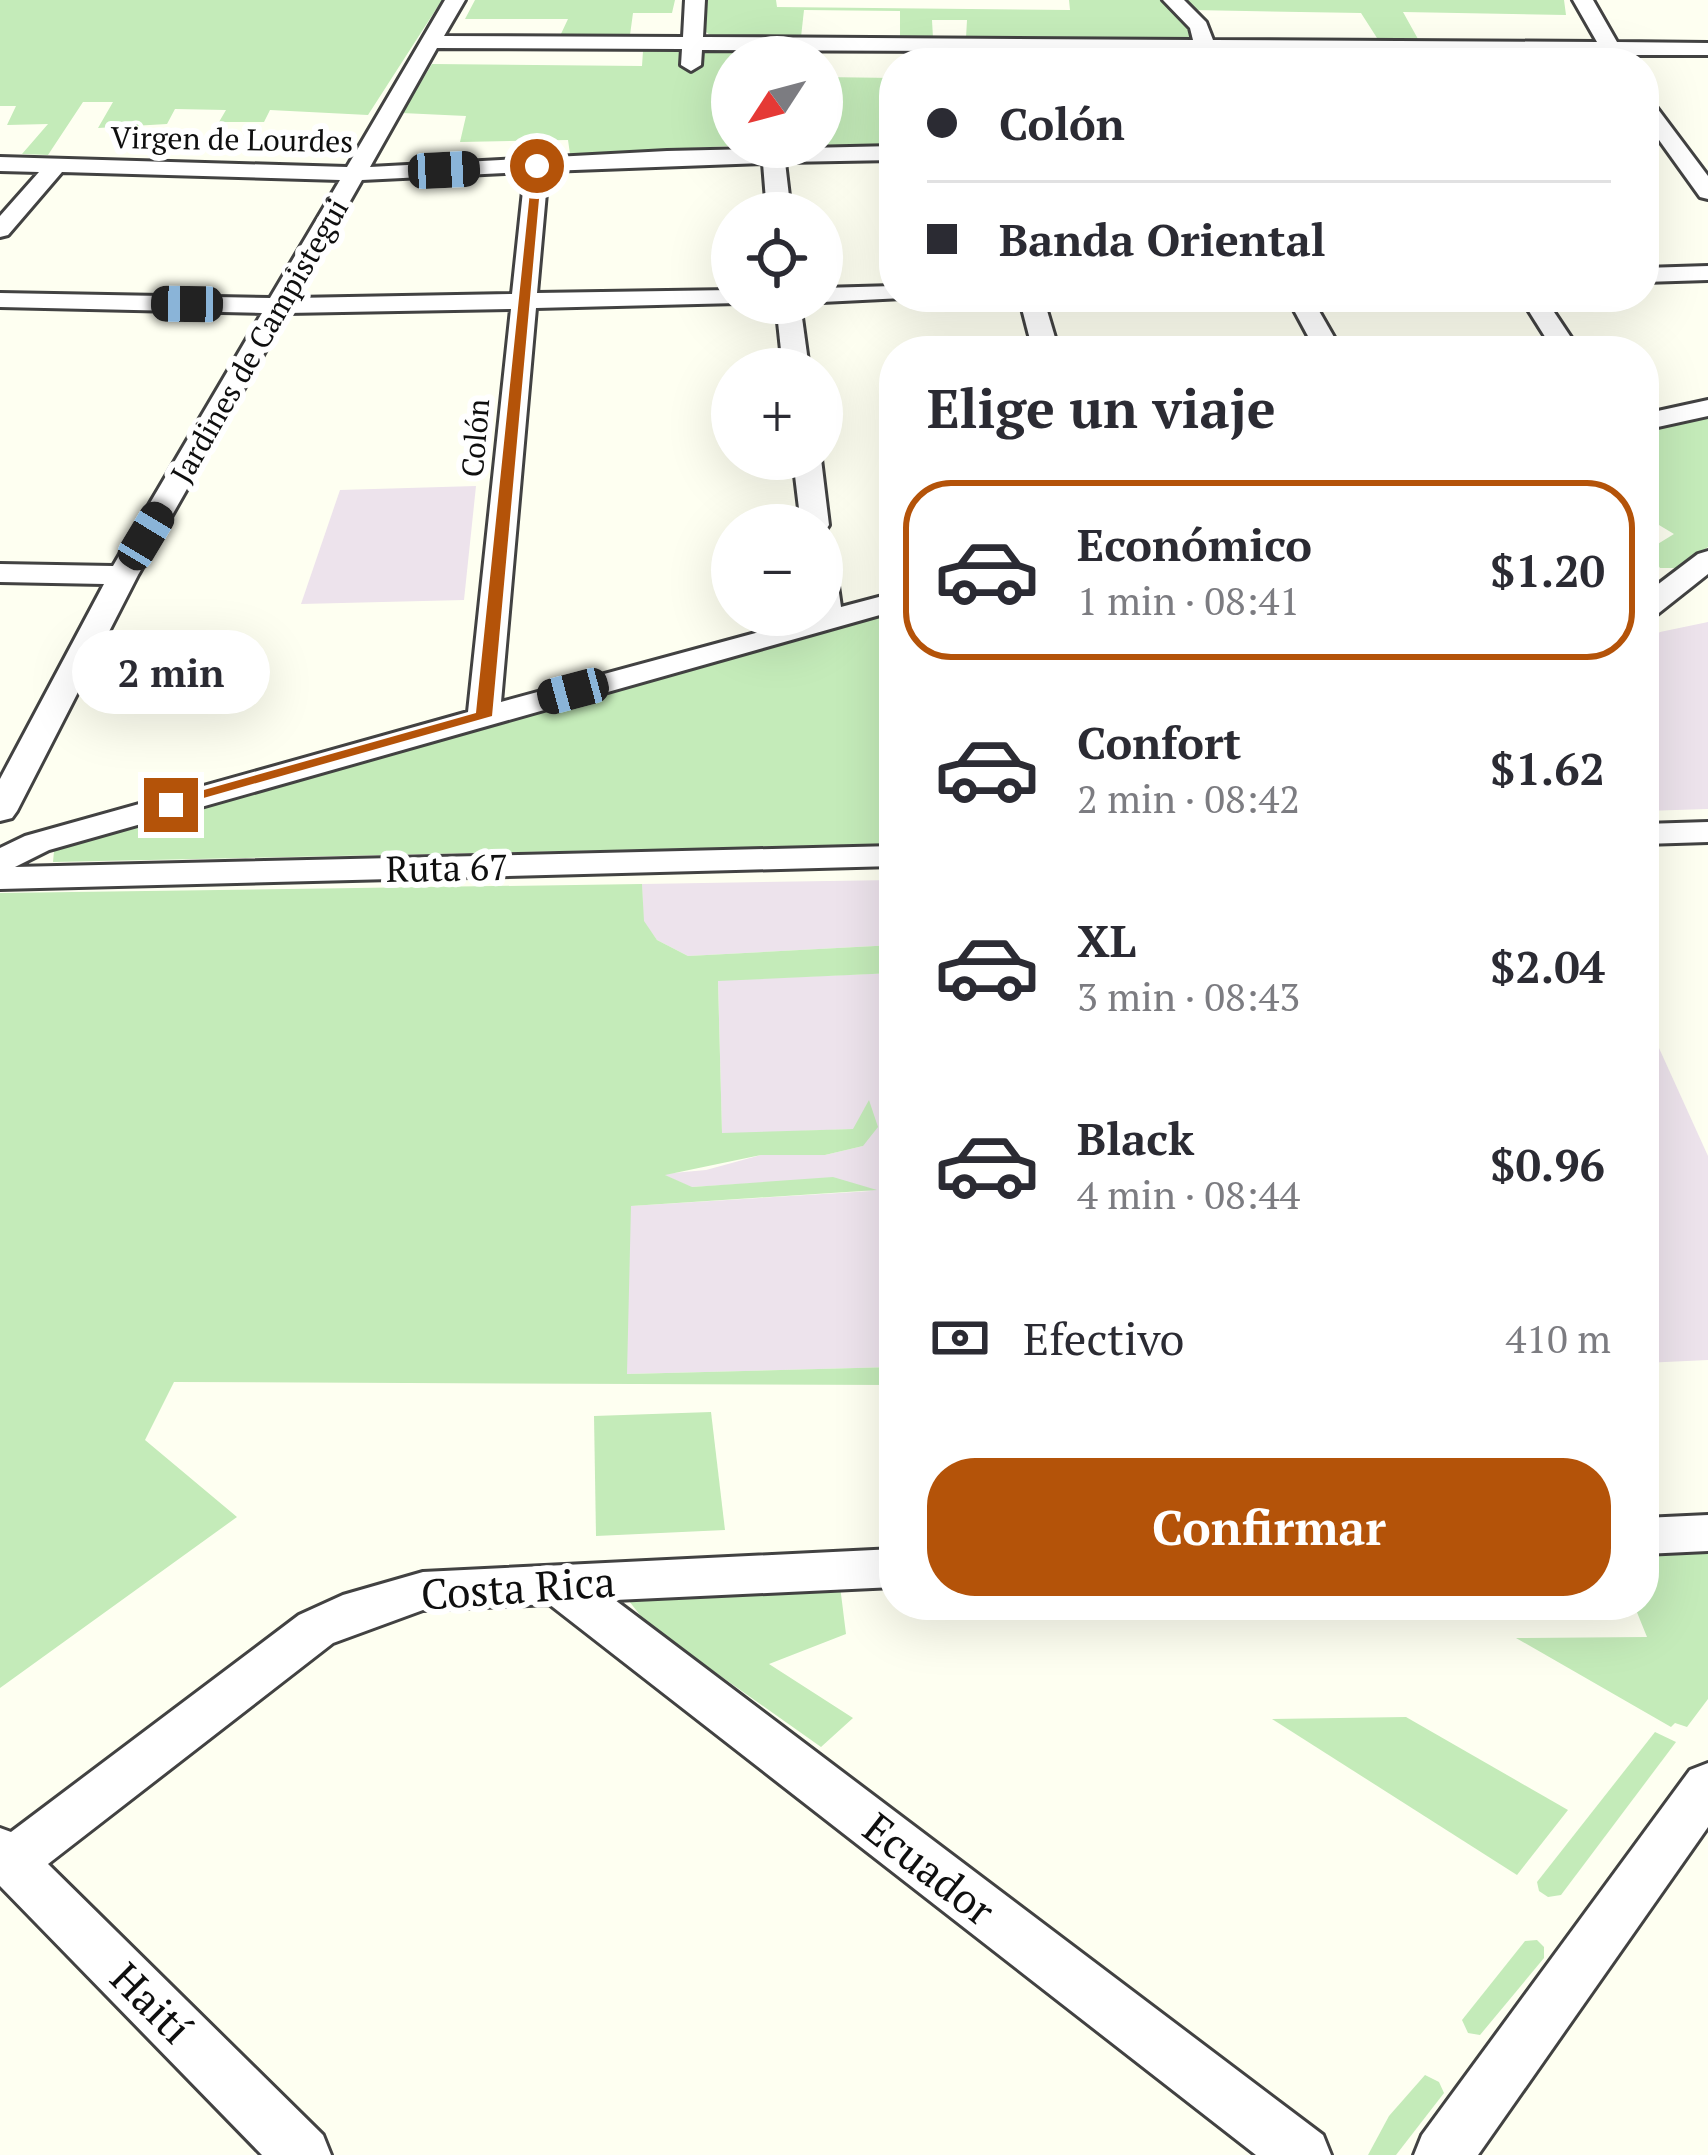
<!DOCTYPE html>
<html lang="es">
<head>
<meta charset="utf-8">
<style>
  :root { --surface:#fff; --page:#f7f7f7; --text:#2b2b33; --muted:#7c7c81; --line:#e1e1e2; --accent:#b45309 }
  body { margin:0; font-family:"PT Serif",serif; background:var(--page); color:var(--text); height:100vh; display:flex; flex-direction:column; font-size:45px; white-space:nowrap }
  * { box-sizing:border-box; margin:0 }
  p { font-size:39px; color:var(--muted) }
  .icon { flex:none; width:66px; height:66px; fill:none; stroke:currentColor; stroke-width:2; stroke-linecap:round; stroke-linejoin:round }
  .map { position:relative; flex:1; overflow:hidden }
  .panel { position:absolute; left:879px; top:336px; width:780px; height:1284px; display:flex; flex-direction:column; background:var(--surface); border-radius:48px; box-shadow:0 12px 48px #0002 }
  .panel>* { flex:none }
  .hud { position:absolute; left:879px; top:48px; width:780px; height:264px; border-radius:48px; box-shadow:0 12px 48px #0002; display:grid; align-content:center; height:264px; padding:0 48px; background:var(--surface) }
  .needle { width:78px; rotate:234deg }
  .tools { position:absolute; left:711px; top:36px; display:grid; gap:24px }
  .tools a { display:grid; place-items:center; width:132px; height:132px; border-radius:50%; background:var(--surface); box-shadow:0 12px 48px #0002; font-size:60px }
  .end { position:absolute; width:54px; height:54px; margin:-27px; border:15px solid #b45309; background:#fff; box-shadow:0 0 0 6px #fff }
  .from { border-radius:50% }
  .bubble { position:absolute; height:84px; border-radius:42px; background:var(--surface); box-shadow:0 12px 48px #0002; font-size:39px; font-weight:700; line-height:84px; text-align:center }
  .car { position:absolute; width:36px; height:72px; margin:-36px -18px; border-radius:15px; box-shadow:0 0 9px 3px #0007; background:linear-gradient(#222 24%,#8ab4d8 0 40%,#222 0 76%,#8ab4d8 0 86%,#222 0) }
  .hud b { display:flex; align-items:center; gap:42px; height:114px; font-size:45px }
  .hud b+b { border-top:3px solid var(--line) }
  .hud i { width:30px; height:30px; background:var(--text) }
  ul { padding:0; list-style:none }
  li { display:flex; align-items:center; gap:36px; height:180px; margin:0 24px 18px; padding:0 24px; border:6px solid transparent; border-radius:48px }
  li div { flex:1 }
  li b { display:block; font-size:45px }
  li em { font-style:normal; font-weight:700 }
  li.current { border-color:var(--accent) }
  li>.icon { width:108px; height:108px; stroke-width:1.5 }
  h2 { padding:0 48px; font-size:54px; line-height:144px }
  .pay { display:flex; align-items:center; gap:30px; height:132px; padding:0 48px; font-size:45px }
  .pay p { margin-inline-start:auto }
  .button { display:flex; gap:24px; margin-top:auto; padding:24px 48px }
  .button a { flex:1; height:138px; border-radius:48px; background:var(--accent); color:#fff; font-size:48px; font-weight:700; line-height:138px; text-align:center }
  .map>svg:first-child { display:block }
</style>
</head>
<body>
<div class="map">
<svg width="1708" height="2155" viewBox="0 0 1708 2155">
  <rect width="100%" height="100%" fill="#fefff1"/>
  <g fill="#ede3ec">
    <polygon points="476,486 464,600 301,604 340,490"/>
    <polygon points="1708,622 1708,809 1644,811 1644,644 1660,632"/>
    <polygon points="894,880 894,945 688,956 657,940 643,921 642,884"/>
    <polygon points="894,973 894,1367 626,1374 630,1206 872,1191 758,1183 691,1187 662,1174 706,1170 761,1155 825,1155 863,1146 853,1129 722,1134 718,980"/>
    <polygon points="1644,1015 1708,1156 1708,1360 1644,1363"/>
  </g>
  <g fill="#c4ebb9">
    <polygon points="0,0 442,0 368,115 270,110 264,122 219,122 226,110 175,109 167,124 98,128 113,102 83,102 48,155 22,154 48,124 7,125 16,106 0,106"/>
    <polygon points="475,0 675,0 672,13 633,13 630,35 560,36 568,19 465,19"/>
    <polygon points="705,0 776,0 777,7 1070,10 1069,0 1165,0 1197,37 966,38 967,20 932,20 933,38 900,38 900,11 804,10 801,37 713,37 703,30"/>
    <polygon points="1180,0 1564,0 1566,15 1403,12 1418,39 1377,38 1361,13 1193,10"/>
    <polygon points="757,50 756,57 732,57 732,146 570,154 568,140 460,142 466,116 402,113 432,64 642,66 643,51"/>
    <polygon points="822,77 894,78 894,145 822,145"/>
    <polygon points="1708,418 1708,547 1679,568 1660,568 1648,550 1674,534 1644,516 1644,428"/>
    <polygon points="894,608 894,844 53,862 54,851 90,836 591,698"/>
    <polygon points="642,884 644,921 657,940 688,956 894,945 894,973 718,981 722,1133 853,1129 869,1100 878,1127 863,1146 825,1155 761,1155 665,1175 692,1187 833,1177 877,1190 631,1206 627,1374 894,1367 894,1385 174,1382 145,1440 237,1517 0,1688 0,893"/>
    <polygon points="711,1412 725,1530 596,1536 594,1416"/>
    <polygon points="1708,1547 1708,1699 1687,1727 1675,1723 1671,1727 1516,1638 1647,1637 1634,1605 1644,1605 1644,1550"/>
    <polygon points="840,1586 846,1634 769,1664 853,1718 821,1747 647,1624 629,1601 636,1595"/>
    <polygon points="1406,1717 1568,1810 1517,1875 1272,1719"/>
    <polygon points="1655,1732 1676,1742 1561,1895 1548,1897 1539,1891 1537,1882"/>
    <polygon points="1537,1940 1544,1947 1544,1958 1480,2035 1468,2033 1462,2020 1525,1941"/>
    <polygon points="1425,2075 1439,2082 1444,2093 1396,2155 1368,2155 1389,2116"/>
  </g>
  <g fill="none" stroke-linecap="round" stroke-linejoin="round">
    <defs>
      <g id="minor">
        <path d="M445,0H465L444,36L683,37L685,0H705L703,37L1193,40L1190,28L1163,0H1184L1206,22L1213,40L1597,42L1573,0H1593L1617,42L1708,43V55H1623L1628,63H1608L1603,54L1216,52L1219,63H1199L1196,52L702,50L701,65L691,71L681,65L682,49L437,48L370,167L667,151L894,146V160L785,162L791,213H767L763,163L548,171L537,293L732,290V303H738L536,308L501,702L822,615V570L837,579L841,607L894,593V611L49,850L15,867L894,846V866L0,889V848L25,836L468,712L511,309L287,313L138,575L17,811L12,818L0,821V779L104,584L0,582V564L113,566L262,313L0,307V293L270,298L340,180L62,172L8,235L0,237V216L39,172L0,171V157L347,167ZM525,172L512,294L295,298L362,180Z"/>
        <polygon points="1644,98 1651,100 1708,176 1708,199 1700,197 1644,119"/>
        <polygon points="1708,266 1708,280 1644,282 1644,268"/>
        <polygon points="894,286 894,297 903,298 822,302 822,288"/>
        <polygon points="1019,297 1043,297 1059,351 1033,351"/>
        <polygon points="1287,297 1311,297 1342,351 1316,351"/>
        <polygon points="1520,297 1544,297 1580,351 1554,351"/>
        <polygon points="776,303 800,303 809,369 783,369"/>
        <polygon points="1708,400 1708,416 1644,430 1644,414"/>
        <polygon points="793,459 821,459 829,525 825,531 822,525 801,525"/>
        <polygon points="1708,551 1708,574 1655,616 1644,619 1644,595 1698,554"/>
        <polygon points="1708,822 1708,842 1644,844 1644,824"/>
        <polygon points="1708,1515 1708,1551 1644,1554 1644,1518"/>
        <polygon points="894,1549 894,1587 615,1600 1323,2135 1331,2155 1256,2155 549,1604 423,1610 333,1643 48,1864 323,2135 331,2155 262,2155 0,1886 0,1828 11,1832 299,1615 343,1595 423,1572"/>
        <polygon points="1708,1763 1708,1827 1478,2155 1414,2155 1422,2135 1690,1770"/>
      </g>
    </defs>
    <use href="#minor" stroke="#424242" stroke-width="6"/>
    <use href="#minor" fill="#fff" fill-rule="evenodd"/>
  </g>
  <polygon fill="#b45309" points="533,163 542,166 492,716 165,809 165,801 476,713"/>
  <g text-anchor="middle" stroke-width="12" stroke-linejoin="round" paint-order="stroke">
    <g font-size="30" fill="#0f0f0f" stroke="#fff">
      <text transform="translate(232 140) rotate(1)" y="10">Virgen de Lourdes</text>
      <text transform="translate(260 341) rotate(-60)" y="10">Jardines de Campistegui</text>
      <text transform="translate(476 438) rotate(-85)" y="10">Colón</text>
    </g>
    <g font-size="36" fill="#0f0f0f" stroke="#fff">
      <text transform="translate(447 868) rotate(-1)" y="13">Ruta 67</text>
    </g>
    <g font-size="42" fill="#0f0f0f" stroke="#fff">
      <text transform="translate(518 1588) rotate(-4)" y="15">Costa Rica</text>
      <text transform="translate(929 1869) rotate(38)" y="15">Ecuador</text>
      <text transform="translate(151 2003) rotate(45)" y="15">Haití</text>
    </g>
  </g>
</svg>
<div class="tools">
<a><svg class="needle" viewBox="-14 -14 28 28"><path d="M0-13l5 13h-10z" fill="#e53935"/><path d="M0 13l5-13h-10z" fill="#7c7c81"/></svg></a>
<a><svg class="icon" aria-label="locate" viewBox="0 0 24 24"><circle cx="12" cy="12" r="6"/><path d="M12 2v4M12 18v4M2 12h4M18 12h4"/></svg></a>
<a>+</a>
<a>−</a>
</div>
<i class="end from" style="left:537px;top:166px"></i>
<i class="end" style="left:171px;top:805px"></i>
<div class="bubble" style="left:72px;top:630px;width:198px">2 min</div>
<i class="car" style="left:444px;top:170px;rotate:87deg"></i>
<i class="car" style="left:187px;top:304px;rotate:271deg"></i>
<i class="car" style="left:146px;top:536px;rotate:31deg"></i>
<i class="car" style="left:573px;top:691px;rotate:255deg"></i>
<div class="hud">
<b><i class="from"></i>Colón</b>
<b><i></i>Banda Oriental</b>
</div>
<section class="panel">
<h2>Elige un viaje</h2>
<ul>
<li class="current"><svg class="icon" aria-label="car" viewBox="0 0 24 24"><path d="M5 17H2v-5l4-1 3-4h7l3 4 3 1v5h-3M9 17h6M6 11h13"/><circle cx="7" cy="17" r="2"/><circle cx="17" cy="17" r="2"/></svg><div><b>Económico</b><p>1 min · 08:41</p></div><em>$1.20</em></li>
<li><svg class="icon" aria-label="car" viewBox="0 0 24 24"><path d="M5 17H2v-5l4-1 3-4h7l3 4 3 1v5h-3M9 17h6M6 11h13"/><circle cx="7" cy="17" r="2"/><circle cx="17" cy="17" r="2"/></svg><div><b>Confort</b><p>2 min · 08:42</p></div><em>$1.62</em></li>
<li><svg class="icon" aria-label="car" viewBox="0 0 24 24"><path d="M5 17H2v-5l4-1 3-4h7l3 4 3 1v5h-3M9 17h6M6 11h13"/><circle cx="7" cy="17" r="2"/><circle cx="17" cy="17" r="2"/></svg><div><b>XL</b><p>3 min · 08:43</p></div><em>$2.04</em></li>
<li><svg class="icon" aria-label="car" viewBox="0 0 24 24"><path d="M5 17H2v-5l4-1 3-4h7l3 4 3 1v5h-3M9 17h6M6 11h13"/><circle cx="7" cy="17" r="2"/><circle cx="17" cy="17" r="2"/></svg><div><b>Black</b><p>4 min · 08:44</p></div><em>$0.96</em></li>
</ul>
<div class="pay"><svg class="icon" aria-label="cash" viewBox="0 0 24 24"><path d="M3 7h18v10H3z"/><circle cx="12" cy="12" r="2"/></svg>Efectivo<p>410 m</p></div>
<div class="button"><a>Confirmar</a></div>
</section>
</div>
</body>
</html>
